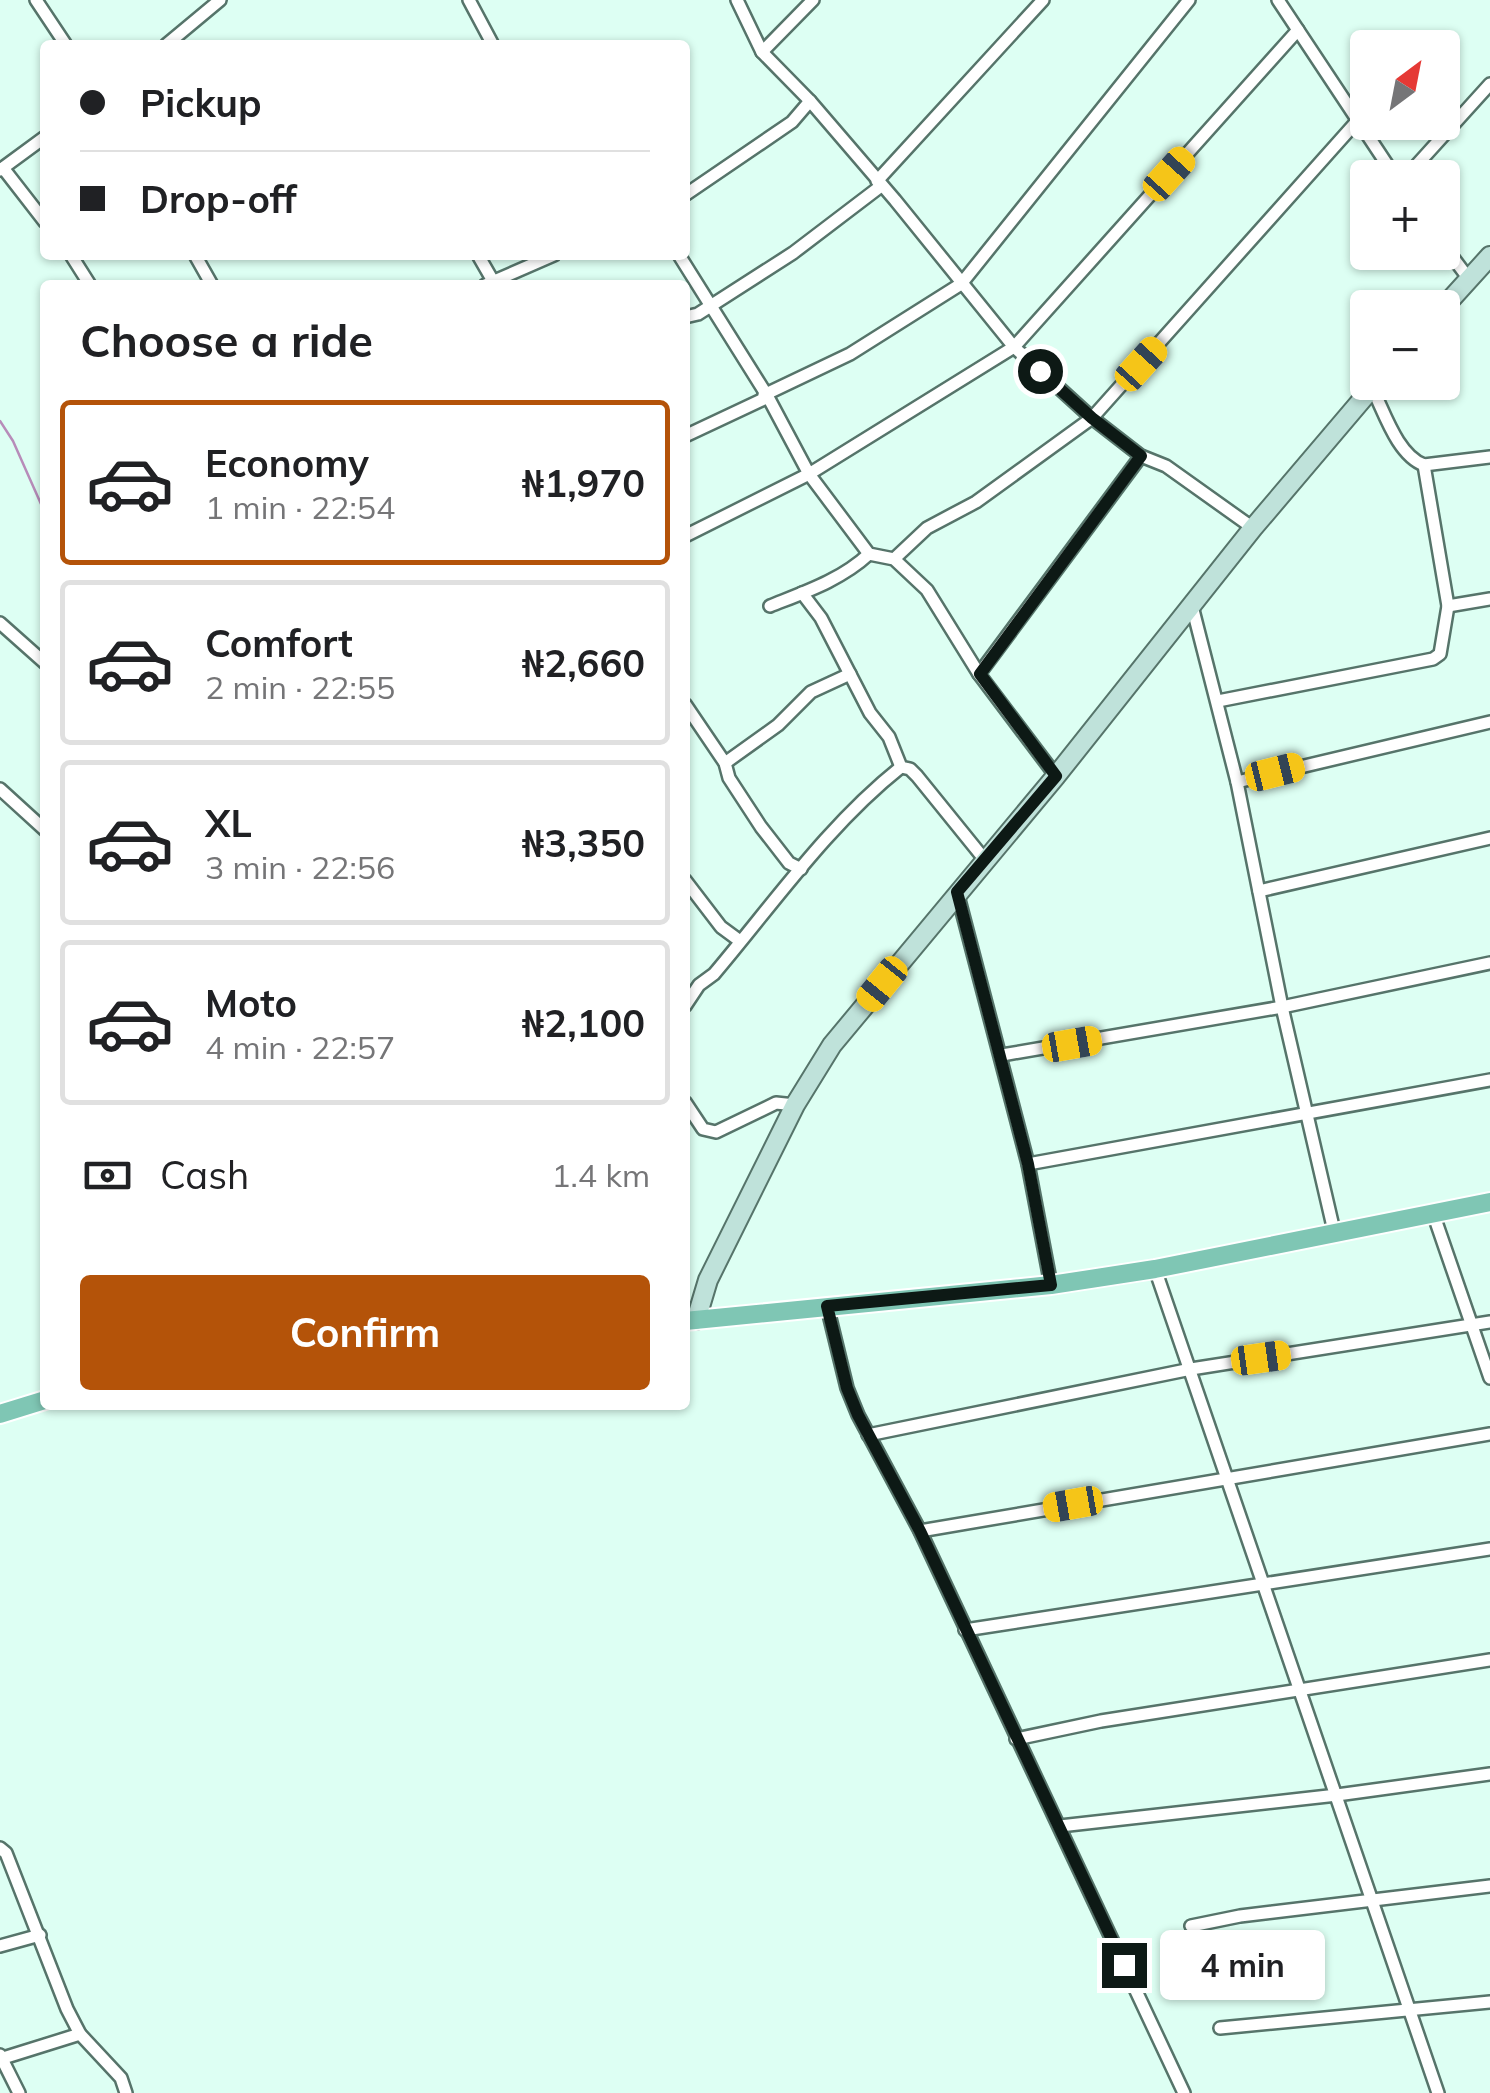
<!DOCTYPE html>
<html lang="en">
<head>
<meta charset="utf-8">
<style>
  :root { --surface:#fff; --page:#f6f6f6; --text:#202124; --muted:#757577; --line:#e0e0e0; --accent:#b45309 }
  body { margin:0; font-family:Mulish,sans-serif; background:var(--page); color:var(--text); height:100vh; display:flex; flex-direction:column; font-size:38px; white-space:nowrap }
  * { box-sizing:border-box; margin:0 }
  p { font-size:32px; color:var(--muted) }
  .icon { flex:none; width:55px; height:55px; fill:none; stroke:currentColor; stroke-width:2; stroke-linecap:round; stroke-linejoin:round }
  .map { position:relative; flex:1; overflow:hidden }
  .panel { position:absolute; left:40px; top:280px; width:650px; height:1130px; display:flex; flex-direction:column; background:var(--surface); border-radius:10px; box-shadow:0 2px 8px #0004 }
  .panel>* { flex:none }
  .top-card { position:absolute; left:40px; top:40px; width:650px; height:220px; border-radius:10px; box-shadow:0 2px 8px #0004; display:grid; align-content:center; height:220px; padding:0 40px; background:var(--surface) }
  .needle { width:65px; rotate:32deg }
  .fabs { position:absolute; left:1350px; top:30px; display:grid; gap:20px }
  .fabs a { display:grid; place-items:center; width:110px; height:110px; border-radius:10px; background:var(--surface); box-shadow:0 2px 8px #0004; font-size:50px }
  .end { position:absolute; width:45px; height:45px; margin:-22px; border:12px solid #0d1915; background:#fff; box-shadow:0 0 0 5px #fff }
  .from { border-radius:50% }
  .bubble { position:absolute; height:70px; border-radius:10px; background:var(--surface); box-shadow:0 2px 8px #0004; font-size:32px; font-weight:700; line-height:70px; text-align:center }
  .car { position:absolute; width:30px; height:60px; margin:-30px -15px; border-radius:12px; box-shadow:0 0 8px 2px #0007; background:linear-gradient(#f5c518 24%,#345 0 40%,#f5c518 0 76%,#345 0 86%,#f5c518 0) }
  .top-card b { display:flex; align-items:center; gap:35px; height:95px; font-size:38px }
  .top-card b+b { border-top:2px solid var(--line) }
  .top-card i { width:25px; height:25px; background:var(--text) }
  ul { padding:0; list-style:none }
  li { display:flex; align-items:center; gap:30px; height:165px; margin:0 20px 15px; padding:0 20px; border:5px solid var(--line); border-radius:10px }
  li div { flex:1 }
  li b { display:block; font-size:38px }
  li em { font-style:normal; font-weight:700 }
  li.selected { border-color:var(--accent) }
  li>.icon { width:90px; height:90px; stroke-width:1.5 }
  h2 { padding:0 40px; font-size:45px; line-height:120px }
  .pay { display:flex; align-items:center; gap:25px; height:110px; padding:0 40px; font-size:38px }
  .pay p { margin-inline-start:auto }
  .button { display:flex; gap:20px; margin-top:auto; padding:20px 40px }
  .button a { flex:1; height:115px; border-radius:10px; background:var(--accent); color:#fff; font-size:40px; font-weight:700; line-height:115px; text-align:center }
  .map>svg:first-child { display:block }
</style>
</head>
<body>
<div class="map">
<svg width="1490" height="2093" viewBox="0 0 1490 2093">
  <rect width="100%" height="100%" fill="#ddfff3"/>
  <g fill="none" stroke-linecap="round" stroke-linejoin="round">
    <polyline stroke="#b78cb9" stroke-width="2.5" points="0,421 13,441 45,513"/>
    <defs>
      <g id="street">
        <polyline points="36,0 66,45"/>
        <polyline points="469,0 493,45"/>
        <polyline points="737,0 762,52 810,101 895,200 1014,347 1092,418 1141,456 1166,466 1253,528"/>
        <polyline points="1278,0 1396,178"/>
        <polyline points="166,45 220,0"/>
        <polyline points="762,52 813,0"/>
        <polyline points="3,168 45,222"/>
        <polyline points="0,170 45,137"/>
        <polyline points="1405,178 1490,84"/>
        <polyline points="877,181 1043,0"/>
        <polyline points="685,195 792,122 810,101"/>
        <polyline points="1442,243 1469,279"/>
        <polyline points="71,255 90,285"/>
        <polyline points="195,255 212,285"/>
        <polyline points="478,255 493,281"/>
        <polyline points="679,255 768,397 809,474 869,554 894,559 927,590 979,674 1056,776"/>
        <polyline points="485,285 554,255"/>
        <polyline points="685,317 698,314 793,253 881,186"/>
        <path d="M1372,388C1384,411 1397,455 1424,465L1490,457"/>
        <polyline points="764,395 850,354 961,284 1189,0"/>
        <polyline points="685,436 768,397"/>
        <polyline points="685,536 809,474 1014,347 1298,30"/>
        <polyline points="894,559 927,528 976,502 1092,418 1359,119"/>
        <polyline points="802,593 821,618 870,713 889,737 901,767 910,769 917,776 985,860"/>
        <path d="M770,606C805,592 841,580 869,554"/>
        <polyline points="1192,606 1237,782 1282,1007 1334,1231"/>
        <polyline points="1448,606 1490,599"/>
        <polyline points="0,623 45,663"/>
        <polyline points="979,674 1141,456"/>
        <polyline points="1218,701 1433,659 1440,654 1448,606 1424,465"/>
        <polyline points="685,704 725,763 729,778 761,827 789,863 801,869"/>
        <polyline points="725,763 778,725 811,692 850,674"/>
        <polyline points="1237,782 1490,722"/>
        <polyline points="0,789 45,830"/>
        <polyline points="685,880 721,927 740,941"/>
        <polyline points="1259,891 1490,838"/>
        <polyline points="957,892 1028,1164 1051,1285"/>
        <path d="M685,1006L699,985L714,974C774,903 828,825 901,767"/>
        <polyline points="1002,1055 1282,1007 1490,963"/>
        <polyline points="685,1102 703,1129 716,1132 776,1103 795,1105"/>
        <polyline points="1028,1164 1490,1080"/>
        <polyline points="1433,1213 1490,1378"/>
        <polyline points="1155,1269 1438,2093"/>
        <polyline points="827,1306 847,1388 858,1415 920,1531 1184,2093"/>
        <polyline points="868,1435 1191,1369 1490,1322"/>
        <polyline points="920,1531 1490,1434"/>
        <polyline points="965,1630 1490,1549"/>
        <polyline points="1016,1739 1101,1721 1490,1660"/>
        <polyline points="1060,1826 1337,1795 1490,1774"/>
        <polyline points="0,1848 6,1853 67,2009 80,2034 121,2078 126,2093"/>
        <polyline points="1191,1926 1240,1916 1490,1886"/>
        <polyline points="0,1946 40,1935"/>
        <polyline points="1220,2028 1490,2002"/>
        <polyline points="0,2055 19,2093"/>
        <polyline points="0,2059 80,2034"/>
      </g>
      <g id="secondary">
        <polyline points="1442,309 1490,256"/>
        <polyline points="696,1320 708,1280 795,1105 832,1045 1056,776 1253,528 1377,382"/>
      </g>
      <g id="primary">
        <polyline points="685,1321 1051,1285 1155,1269 1490,1202"/>
        <polyline points="0,1414 45,1400"/>
      </g>
    </defs>
    <use href="#street" stroke="#56746a" stroke-width="16"/>
    <use href="#secondary" stroke="#56746a" stroke-width="22"/>
    <use href="#primary" stroke="#fff" stroke-width="22"/>
    <use href="#street" stroke="#fff" stroke-width="11"/>
    <use href="#secondary" stroke="#bfe2da" stroke-width="18"/>
    <use href="#primary" stroke="#7fc6b4" stroke-width="18"/>
  </g>
  <g fill="none" stroke-linecap="round" stroke-linejoin="round">
    <polyline stroke="#0d1915" stroke-width="12" points="1040,371 1092,418 1141,456 980,674 1056,776 957,892 1028,1164 1051,1285 827,1306 847,1388 858,1415 920,1531 1124,1965"/>
  </g>
</svg>
<div class="fabs">
<a><svg class="needle" viewBox="-14 -14 28 28"><path d="M0-13l5 13h-10z" fill="#e53935"/><path d="M0 13l5-13h-10z" fill="#757577"/></svg></a>
<a>+</a>
<a>−</a>
</div>
<i class="end from" style="left:1040px;top:371px"></i>
<i class="end" style="left:1124px;top:1965px"></i>
<div class="bubble" style="left:1160px;top:1930px;width:165px">4 min</div>
<i class="car" style="left:1169px;top:174px;rotate:42deg"></i>
<i class="car" style="left:1141px;top:364px;rotate:42deg"></i>
<i class="car" style="left:1275px;top:772px;rotate:76deg"></i>
<i class="car" style="left:882px;top:984px;rotate:219deg"></i>
<i class="car" style="left:1072px;top:1044px;rotate:80deg"></i>
<i class="car" style="left:1261px;top:1358px;rotate:82deg"></i>
<i class="car" style="left:1073px;top:1504px;rotate:260deg"></i>
<div class="top-card">
<b><i class="from"></i>Pickup</b>
<b><i></i>Drop-off</b>
</div>
<section class="panel">
<h2>Choose a ride</h2>
<ul>
<li class="selected"><svg class="icon" aria-label="car" viewBox="0 0 24 24"><path d="M5 17H2v-5l4-1 3-4h7l3 4 3 1v5h-3M9 17h6M6 11h13"/><circle cx="7" cy="17" r="2"/><circle cx="17" cy="17" r="2"/></svg><div><b>Economy</b><p>1 min · 22:54</p></div><em>₦1,970</em></li>
<li><svg class="icon" aria-label="car" viewBox="0 0 24 24"><path d="M5 17H2v-5l4-1 3-4h7l3 4 3 1v5h-3M9 17h6M6 11h13"/><circle cx="7" cy="17" r="2"/><circle cx="17" cy="17" r="2"/></svg><div><b>Comfort</b><p>2 min · 22:55</p></div><em>₦2,660</em></li>
<li><svg class="icon" aria-label="car" viewBox="0 0 24 24"><path d="M5 17H2v-5l4-1 3-4h7l3 4 3 1v5h-3M9 17h6M6 11h13"/><circle cx="7" cy="17" r="2"/><circle cx="17" cy="17" r="2"/></svg><div><b>XL</b><p>3 min · 22:56</p></div><em>₦3,350</em></li>
<li><svg class="icon" aria-label="car" viewBox="0 0 24 24"><path d="M5 17H2v-5l4-1 3-4h7l3 4 3 1v5h-3M9 17h6M6 11h13"/><circle cx="7" cy="17" r="2"/><circle cx="17" cy="17" r="2"/></svg><div><b>Moto</b><p>4 min · 22:57</p></div><em>₦2,100</em></li>
</ul>
<div class="pay"><svg class="icon" aria-label="cash" viewBox="0 0 24 24"><path d="M3 7h18v10H3z"/><circle cx="12" cy="12" r="2"/></svg>Cash<p>1.4 km</p></div>
<div class="button"><a>Confirm</a></div>
</section>
</div>
</body>
</html>
